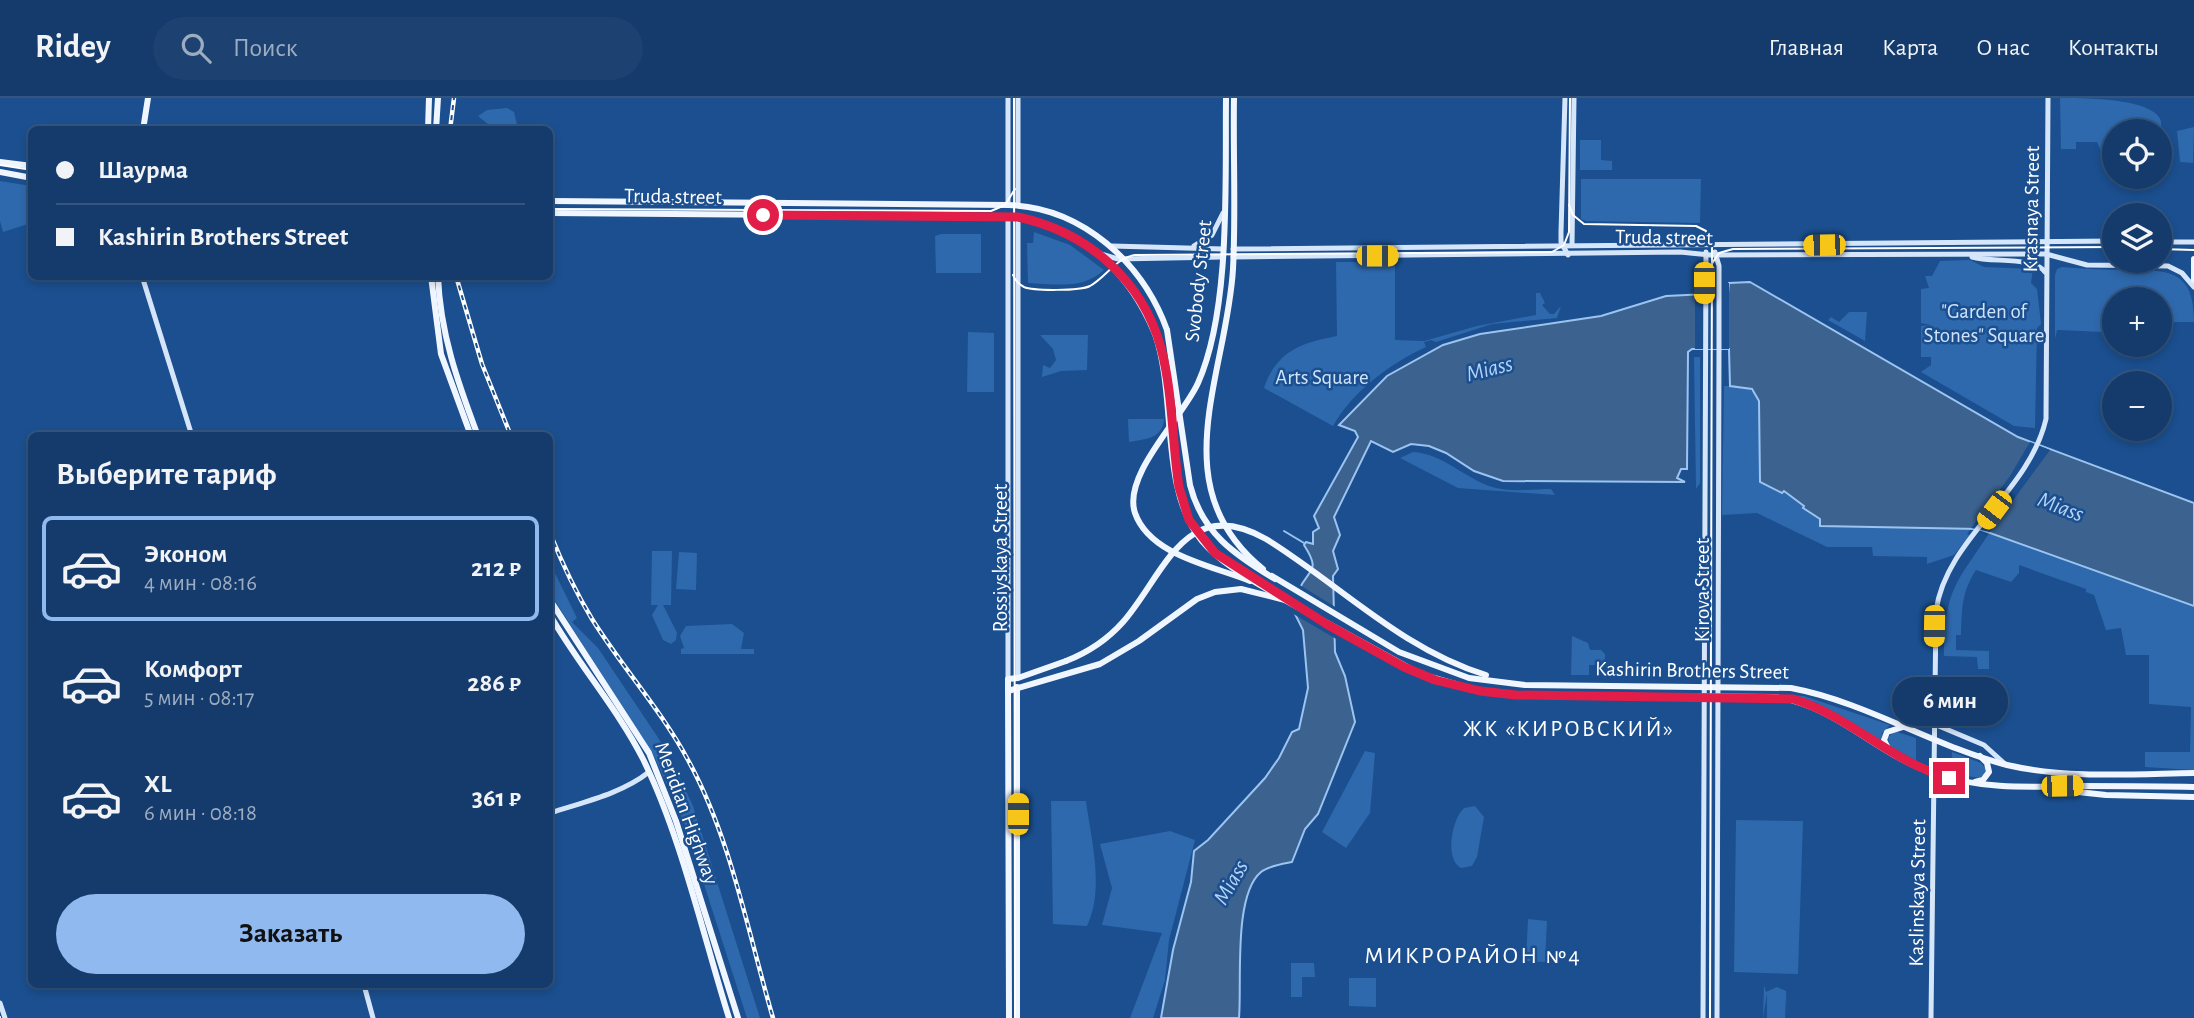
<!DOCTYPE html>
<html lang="ru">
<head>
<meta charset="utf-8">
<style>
  :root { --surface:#143b6b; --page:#1d4271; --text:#f1f3f6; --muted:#9dadc1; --line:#33557e; --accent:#90b9f0 }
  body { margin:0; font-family:"Alegreya Sans",sans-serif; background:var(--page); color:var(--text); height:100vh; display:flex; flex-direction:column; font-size:26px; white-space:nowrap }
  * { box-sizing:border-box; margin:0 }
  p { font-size:23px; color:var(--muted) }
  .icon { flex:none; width:38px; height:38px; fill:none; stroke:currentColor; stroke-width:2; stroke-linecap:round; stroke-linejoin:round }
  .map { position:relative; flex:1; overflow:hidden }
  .details { position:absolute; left:28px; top:334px; width:525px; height:556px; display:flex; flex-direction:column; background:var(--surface); border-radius:10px; box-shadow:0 4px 10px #0003,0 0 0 2px var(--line) }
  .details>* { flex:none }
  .guide { position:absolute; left:28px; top:28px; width:525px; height:154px; border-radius:10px; box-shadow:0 4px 10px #0003,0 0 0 2px var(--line); display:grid; align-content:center; height:154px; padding:0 28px; background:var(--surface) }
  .controls { position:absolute; left:2102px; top:21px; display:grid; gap:14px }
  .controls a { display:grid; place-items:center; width:70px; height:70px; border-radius:50%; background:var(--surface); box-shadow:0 4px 10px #0003,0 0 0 2px var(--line); font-size:35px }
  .end { position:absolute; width:32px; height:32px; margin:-16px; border:9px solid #e11d48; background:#fff; box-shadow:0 0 0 4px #fff }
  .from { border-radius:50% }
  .bubble { position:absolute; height:49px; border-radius:24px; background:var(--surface); box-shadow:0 4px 10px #0003,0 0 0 2px var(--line); font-size:23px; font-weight:600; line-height:49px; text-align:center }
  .car { position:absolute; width:21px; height:42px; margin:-21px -10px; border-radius:9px; box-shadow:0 0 5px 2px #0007; background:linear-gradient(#f5c518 24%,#345 0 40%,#f5c518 0 76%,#345 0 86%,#f5c518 0) }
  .guide b { display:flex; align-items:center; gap:24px; height:66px; font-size:26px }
  .guide b+b { border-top:2px solid var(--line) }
  .guide i { width:18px; height:18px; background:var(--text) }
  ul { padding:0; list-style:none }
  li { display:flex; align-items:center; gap:21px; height:105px; margin:0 14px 10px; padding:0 14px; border:4px solid transparent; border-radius:10px }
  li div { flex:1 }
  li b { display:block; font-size:26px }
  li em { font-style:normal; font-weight:600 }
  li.on { border-color:var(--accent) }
  li>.icon { width:63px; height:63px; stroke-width:1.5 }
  h2 { padding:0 28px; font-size:32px; line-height:84px }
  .action { display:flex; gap:14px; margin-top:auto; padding:14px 28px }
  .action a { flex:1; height:80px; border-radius:42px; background:var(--accent); color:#111; font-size:28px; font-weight:600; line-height:80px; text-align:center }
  header { display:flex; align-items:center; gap:42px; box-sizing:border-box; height:98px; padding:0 35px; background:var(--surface); border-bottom:2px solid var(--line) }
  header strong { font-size:33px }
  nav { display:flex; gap:38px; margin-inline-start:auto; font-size:24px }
  .search { width:490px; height:63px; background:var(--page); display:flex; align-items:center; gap:18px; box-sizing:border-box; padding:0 24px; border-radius:38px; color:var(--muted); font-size:26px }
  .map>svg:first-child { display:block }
</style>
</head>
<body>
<header>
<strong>Ridey</strong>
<div class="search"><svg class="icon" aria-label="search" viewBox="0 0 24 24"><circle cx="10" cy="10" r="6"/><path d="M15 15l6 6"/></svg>Поиск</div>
<nav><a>Главная</a><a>Карта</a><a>О нас</a><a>Контакты</a></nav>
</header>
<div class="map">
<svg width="2194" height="920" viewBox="0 0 2194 920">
  <rect width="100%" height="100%" fill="#1b4f8f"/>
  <g fill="#2e69ad">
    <path d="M2060,0C2085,0 2168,0 2161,30L2145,29L2130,22L2126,26V33H2114V54L2101,53L2097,44H2076V51H2061Z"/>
    <polygon points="507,10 514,14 518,31 494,31 478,18 487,12"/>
    <polygon points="2194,29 2193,65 2180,64 2177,33"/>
    <polygon points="1580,42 1601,42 1601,62 1612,63 1612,72 1580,72"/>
    <polygon points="1581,81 1701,81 1700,125 1586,123 1581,121"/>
    <polygon points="0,83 31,88 31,125 3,134 0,123"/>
    <path d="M1034,134L1070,147L1104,172C1083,192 1055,186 1028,185L1027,145H1033Z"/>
    <polygon points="941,136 981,136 981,175 936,175 935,138"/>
    <polygon points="1970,162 1984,169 2033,171 2031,185 2037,191 2041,226 2037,230 2035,330 2014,328 1921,274 1931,267 1931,259 1921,259 1921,228 1931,227 1921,225 1921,191 1929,190 1925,178 1932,178 1940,163"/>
    <path d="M1336,164H1395V242L1424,243L1477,228L1536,217V195H1540L1545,205L1542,207L1550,216H1554L1561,208L1557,220L1492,226L1436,244L1431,242L1424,244L1426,249C1391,265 1352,294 1333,328L1264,290C1277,252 1302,245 1337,238Z"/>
    <path d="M2062,169C2084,171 2105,172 2127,172C2171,172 2194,173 2194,224H2160V201H2114V226H2110L2109,217L2104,218L2105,234L2057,232L2055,241V177L2057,171Z"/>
    <polygon points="1849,214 1867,214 1865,243 1828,222 1831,219 1839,224"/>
    <polygon points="968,234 994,235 994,294 967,294"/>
    <polygon points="1040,237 1088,237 1087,272 1061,273 1042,279 1043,267 1050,270 1056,262 1053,251"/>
    <polygon points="1694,259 1700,259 1700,385 1696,391"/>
    <path d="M1724,288C1739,288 1753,287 1759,303L1760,383L1782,395L1784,393L1820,422L1971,430L1967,436L1970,437L1954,457L1927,466V459L1873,458L1872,449H1827L1757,415L1722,417Z"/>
    <path d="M1128,321H1164C1163,341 1145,341 1129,344Z"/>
    <path d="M1413,354C1443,356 1462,378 1489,388C1508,395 1532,391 1551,391L1555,397L1458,390L1400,360Z"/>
    <path d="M1990,434L2194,508V672L2145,669V654H2190L2191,609L2149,606V557H2126L2121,530L2106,532L2094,497L2086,494V491L2019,467V475L2011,484L1976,472C1961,495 1962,512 1961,537H1956V552L1989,553V571H1978L1977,559L1944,558C1945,491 1955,487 1990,434Z"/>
    <polygon points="652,453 672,453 671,507 663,507 677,535 676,542 671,546 663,542 652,517 658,507 651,507"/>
    <polygon points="679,454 697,455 696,492 676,491"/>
    <polygon points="550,465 577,520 572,524 598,550 667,653 693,708 760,920 747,920 685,727 655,660 550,495"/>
    <polygon points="732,526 744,535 741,551 754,551 754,556 681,556 681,551 684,550 680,538 686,528"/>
    <polygon points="1572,538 1588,545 1590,552 1601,552 1605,556 1605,563 1600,567 1589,567 1589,577 1571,577"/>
    <polygon points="1759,596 1804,598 1890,627 1882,635 1880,646 1817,605 1790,598"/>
    <polygon points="1894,633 1916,640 1916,663 1890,648 1888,640"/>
    <polygon points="1365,653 1375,655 1370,715 1346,750 1322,734"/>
    <polygon points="1952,654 1981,665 1986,671 1984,677 1979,680 1951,675"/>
    <path d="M1051,703H1086C1091,741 1105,792 1087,828L1053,826Z"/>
    <path d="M1475,708L1484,719L1477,759L1472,768L1461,770C1444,761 1452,721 1464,710Z"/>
    <polygon points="1736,722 1803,723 1798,876 1734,874"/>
    <polygon points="1170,733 1195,742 1169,842 1165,882 1153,920 1130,920 1162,835 1102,827 1112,790 1100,746"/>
    <polygon points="1528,821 1547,823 1545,864 1526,863"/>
    <polygon points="1291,865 1314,865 1315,879 1302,879 1302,899 1291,899"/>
    <polygon points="1349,880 1376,880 1376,909 1349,908"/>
    <polygon points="1764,887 1766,894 1777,889 1786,893 1788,920 1786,897 1785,920 1767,920 1767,896 1763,920"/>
  </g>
  <path fill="#3c6290" stroke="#9cc4f0" stroke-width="2" d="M1750,184L2018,339L2194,405V508L1979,431L1820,428V421L1803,410L1804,408L1784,393L1782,395L1760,384L1759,303L1752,291L1730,288L1729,251H1692L1688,254L1687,371H1681L1677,380L1685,384L1503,383L1474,373L1446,355L1429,348L1411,346L1393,354L1371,343L1334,419L1340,437L1333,453L1338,471L1333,478L1335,554L1345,578L1355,624L1318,716L1305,731L1292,764C1282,766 1268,768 1261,774C1233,797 1242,885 1239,920H1161L1173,852L1191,784L1194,753L1208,742L1265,680L1279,660L1292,634L1299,631L1308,590L1303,532L1294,514C1295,507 1296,498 1299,492C1308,470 1322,475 1304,447L1306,444L1313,446V434L1319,430L1314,418L1358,339L1355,333L1339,327L1387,278L1443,247L1480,236L1601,218L1666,198L1728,195L1729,185Z"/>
  <g fill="#1b4f8f">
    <polygon points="1725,185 1729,185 1729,251 1695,251 1695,192 1725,192"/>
    <polygon points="2030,344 2050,352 1990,434 1971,430 2010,378"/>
    <polygon points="1298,486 1337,510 1338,542 1290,514 1290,496"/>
  </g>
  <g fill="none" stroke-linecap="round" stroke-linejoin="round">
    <polyline stroke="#9cc4f0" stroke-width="2" points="1284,433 1304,445"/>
    <g stroke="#d6e6fa" stroke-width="5">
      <polyline points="1008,0 1008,107"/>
      <polyline points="1018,0 1018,107"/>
      <polyline points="1565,0 1561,134 1561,144 1568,157"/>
      <polyline points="1008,119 1008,581"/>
      <polyline points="2160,144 2194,144"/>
      <polyline points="1572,147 1574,0"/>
      <polyline points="1112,148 1223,151"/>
      <polyline points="1194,148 1212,137 1223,115"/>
      <polyline points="1233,151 2114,143"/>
      <polyline points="1715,154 1719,168 1719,251 1717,920"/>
      <polyline points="1101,156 1118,161 1222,159"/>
      <polyline points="1233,159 1680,154 1710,157 2046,156 2087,167 2168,168 2182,175 2194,189"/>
      <path d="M1972,159C1992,165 2033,158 2045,174"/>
      <polyline points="142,178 192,338"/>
      <polyline points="1018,580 1018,119"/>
      <polyline points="1934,626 1984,647 2005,666"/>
      <path d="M550,715C583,704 621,696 649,674"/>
      <polyline points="364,887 373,920"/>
      <polyline points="0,905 5,920"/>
      <polyline points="1703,920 1706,154"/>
      <path d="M1931,920L1936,513C1946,440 2029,395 2046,321L2048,0"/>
    </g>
    <g stroke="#f0f6ff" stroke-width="6">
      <path d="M1226,0C1225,82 1231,211 1198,285C1183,319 1122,377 1135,415C1150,458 1214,468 1250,483"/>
      <path d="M1234,0C1233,57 1236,114 1233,171C1227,276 1161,389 1263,471"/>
      <polyline points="143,32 148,0"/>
      <polyline points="428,32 429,0"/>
      <polyline points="436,32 438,0"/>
      <polyline points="0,64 32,68"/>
      <polyline points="0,74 32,80"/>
      <path d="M550,103L1008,107C1082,109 1143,165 1167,232"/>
      <path d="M550,115L1018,119C1085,134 1129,173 1155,236"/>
      <polyline points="2194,161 2194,182"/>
      <polyline points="431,178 441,256 471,338"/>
      <path d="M438,178C440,235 458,285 478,338"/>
      <path d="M1272,478L1399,554L1469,580L1525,587L1791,590C1866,604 1933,648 2007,667C2067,681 2133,676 2194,675"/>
      <polyline points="550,502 649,655 676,723 738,920"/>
      <path d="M550,517C578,566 617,610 643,661C681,738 703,837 729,920"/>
      <path d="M1008,593L1100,566L1139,543L1197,501L1215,494L1241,491L1285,502L1420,576L1480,593L1516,597L1775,599C1836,607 1876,656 1933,675C1981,692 2031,689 2081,688C2119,688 2156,688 2194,689"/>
      <polyline points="1889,652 1884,642 1887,634 1903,629"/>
      <polyline points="1975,684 1983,682 1989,674 1987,665 1980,658"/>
      <polyline points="2059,692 2106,697 2194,699"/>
      <polyline points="1009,920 1008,581 1018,580 1066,563"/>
      <polyline points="1017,920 1017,589"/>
    </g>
    <g stroke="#fff" stroke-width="2">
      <polyline points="1014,0 1015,920"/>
      <polyline points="0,67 32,72"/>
      <polyline points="1569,107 1573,117 1584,126 1696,128 1706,133 1712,145 1710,920"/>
      <polyline points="550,111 991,113 1005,107 1015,91"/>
      <polyline points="2160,151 2194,152"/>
      <polyline points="1711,167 1719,155 1733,151 2114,149"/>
      <path d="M1013,177C1015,182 1018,186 1024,189C1033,193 1080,193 1090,188C1106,179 1116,160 1135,157L1552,154L1564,147L1569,134L1570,0"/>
      <polyline points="0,919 0,920"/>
    </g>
    <defs>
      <g id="rail">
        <polyline points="450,32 454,0"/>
        <polyline points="456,178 482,266 511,338"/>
        <path d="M550,435C562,465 575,493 592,521C622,569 661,612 688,662C731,740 748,835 773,920"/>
      </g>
    </defs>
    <use href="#rail" stroke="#fff" stroke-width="4.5"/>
    <use href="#rail" stroke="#1b4f8f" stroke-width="2" stroke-dasharray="5" stroke-linecap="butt"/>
    <g stroke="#f0f6ff" stroke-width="6">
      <path d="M1167,232L1190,387C1202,435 1235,457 1275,481"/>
      <path d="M1155,236C1177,298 1159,392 1202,443C1223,468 1258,485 1285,502"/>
      <path d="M1066,563C1089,554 1107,542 1123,524C1164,477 1185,395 1266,441C1339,486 1401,551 1486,577"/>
    </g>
  </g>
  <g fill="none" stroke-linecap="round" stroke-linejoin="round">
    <path stroke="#e11d48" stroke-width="9" d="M763,117L1018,119C1087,134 1142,181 1161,250C1173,295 1172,344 1179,389L1189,422L1215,455L1328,527L1404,569L1435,582L1480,593L1516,597L1793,601C1850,618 1891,664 1949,680"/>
  </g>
  <g text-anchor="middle" stroke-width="5" stroke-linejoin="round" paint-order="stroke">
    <g font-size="21" fill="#fff" stroke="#1b4f8f">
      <text transform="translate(673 98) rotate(1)" y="7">Truda street</text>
      <text transform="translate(2031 111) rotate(-89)" y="7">Krasnaya Street</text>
      <text transform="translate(1664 139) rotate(1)" y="7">Truda street</text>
      <text transform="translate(1198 183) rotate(-84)" y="7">Svobody Street</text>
      <text transform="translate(1000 460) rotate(-90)" y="7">Rossiyskaya Street</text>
      <text transform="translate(1702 492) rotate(-90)" y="7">Kirova Street</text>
      <text transform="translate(1692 572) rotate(1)" y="7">Kashirin Brothers Street</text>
      <text transform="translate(687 715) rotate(70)" y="7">Meridian Highway</text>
      <text transform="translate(1917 795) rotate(-89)" y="7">Kaslinskaya Street</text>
    </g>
    <g font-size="21" fill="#cfe3fa" stroke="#1b4f8f">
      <text x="1984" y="220">"Garden of<tspan x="1984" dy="24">Stones" Square</tspan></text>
      <text x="1322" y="286">Arts Square</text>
    </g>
    <g font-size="23" font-style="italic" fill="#b5d3f5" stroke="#1b4f8f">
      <text transform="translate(1489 270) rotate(-14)" y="8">Miass</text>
      <text transform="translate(2061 408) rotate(21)" y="8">Miass</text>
      <text transform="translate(1230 784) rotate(-60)" y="8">Miass</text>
    </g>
    <g font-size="23" letter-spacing="2" fill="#fff" stroke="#1b4f8f">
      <text x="1569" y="638">ЖК «КИРОВСКИЙ»</text>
    </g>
    <g font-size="24" letter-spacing="2" fill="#fff" stroke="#1b4f8f">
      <text x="1473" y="865">МИКРОРАЙОН №4</text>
    </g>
  </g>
</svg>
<div class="controls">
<a><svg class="icon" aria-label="locate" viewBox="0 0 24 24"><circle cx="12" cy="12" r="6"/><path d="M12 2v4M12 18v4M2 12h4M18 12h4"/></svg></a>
<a><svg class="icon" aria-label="layers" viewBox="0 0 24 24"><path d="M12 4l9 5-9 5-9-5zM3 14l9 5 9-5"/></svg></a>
<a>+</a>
<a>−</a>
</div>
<i class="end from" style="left:763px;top:117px"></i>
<i class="end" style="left:1949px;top:680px"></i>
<div class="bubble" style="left:1892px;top:579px;width:116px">6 мин</div>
<i class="car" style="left:1824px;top:147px;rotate:269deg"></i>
<i class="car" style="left:1377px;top:158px;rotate:90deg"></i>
<i class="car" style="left:1704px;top:185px;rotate:180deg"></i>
<i class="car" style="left:1994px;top:412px;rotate:217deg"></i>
<i class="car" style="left:1934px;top:528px;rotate:181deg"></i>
<i class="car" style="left:2062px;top:688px;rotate:89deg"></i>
<i class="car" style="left:1018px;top:716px;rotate:0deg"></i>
<div class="guide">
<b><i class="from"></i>Шаурма</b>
<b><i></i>Kashirin Brothers Street</b>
</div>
<section class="details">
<h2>Выберите тариф</h2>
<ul>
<li class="on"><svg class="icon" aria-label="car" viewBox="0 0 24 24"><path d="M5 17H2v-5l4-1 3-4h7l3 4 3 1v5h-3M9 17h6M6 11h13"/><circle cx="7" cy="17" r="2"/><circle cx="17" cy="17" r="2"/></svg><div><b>Эконом</b><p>4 мин · 08:16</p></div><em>212 ₽</em></li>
<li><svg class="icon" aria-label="car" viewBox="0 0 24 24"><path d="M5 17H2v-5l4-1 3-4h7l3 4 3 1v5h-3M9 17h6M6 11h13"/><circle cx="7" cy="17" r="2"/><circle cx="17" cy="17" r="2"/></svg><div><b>Комфорт</b><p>5 мин · 08:17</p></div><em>286 ₽</em></li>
<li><svg class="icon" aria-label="car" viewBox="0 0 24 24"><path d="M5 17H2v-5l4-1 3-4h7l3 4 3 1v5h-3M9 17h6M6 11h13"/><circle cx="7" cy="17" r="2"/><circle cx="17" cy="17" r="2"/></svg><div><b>XL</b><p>6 мин · 08:18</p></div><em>361 ₽</em></li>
</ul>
<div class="action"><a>Заказать</a></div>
</section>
</div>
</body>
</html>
